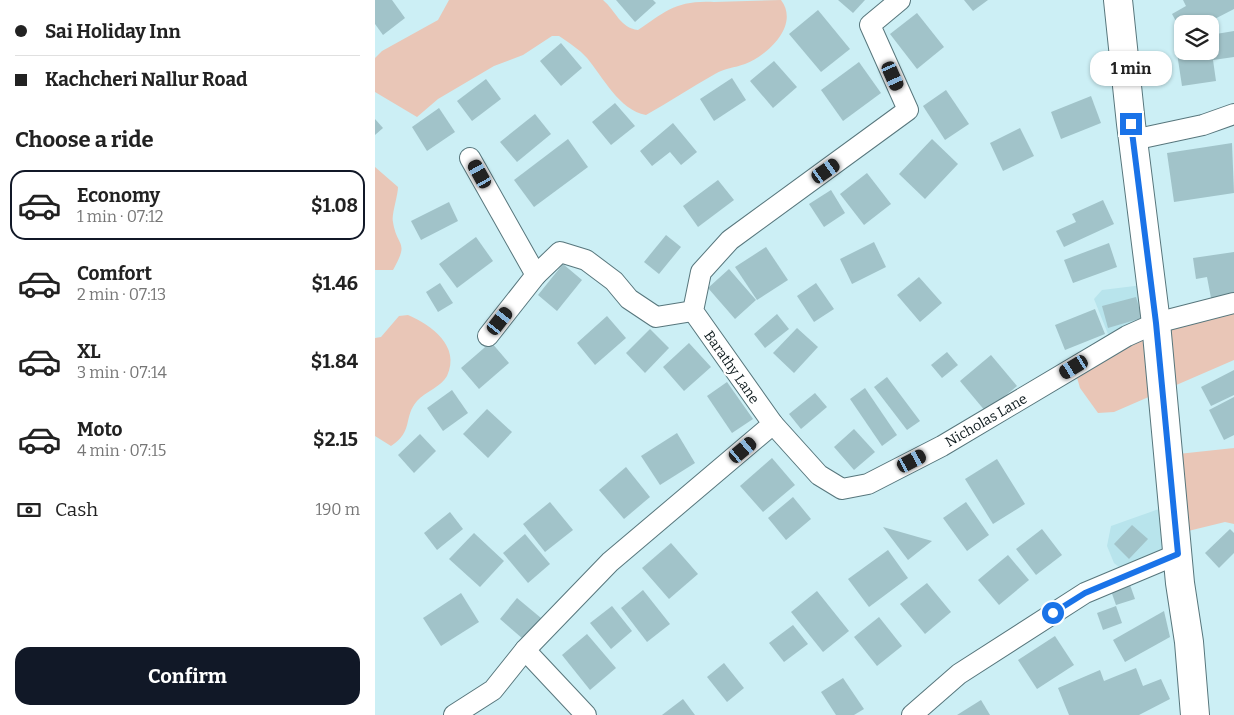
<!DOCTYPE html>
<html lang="en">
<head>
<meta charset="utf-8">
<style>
  :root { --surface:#fff; --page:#f6f6f6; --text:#222; --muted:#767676; --line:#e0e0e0; --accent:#111827 }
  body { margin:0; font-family:Bitter,serif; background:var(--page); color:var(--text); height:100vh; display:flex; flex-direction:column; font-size:19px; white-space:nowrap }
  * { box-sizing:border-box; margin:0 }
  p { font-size:16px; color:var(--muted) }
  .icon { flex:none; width:28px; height:28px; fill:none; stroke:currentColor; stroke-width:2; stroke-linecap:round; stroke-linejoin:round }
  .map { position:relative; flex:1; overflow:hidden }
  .sheet { display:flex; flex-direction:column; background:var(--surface); width:375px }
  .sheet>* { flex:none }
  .guide { display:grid; align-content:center; height:110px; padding:0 15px; background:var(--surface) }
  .controls { position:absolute; left:799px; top:15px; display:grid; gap:10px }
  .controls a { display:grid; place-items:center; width:45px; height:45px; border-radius:10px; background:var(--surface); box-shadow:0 1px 4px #0004; font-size:25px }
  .end { position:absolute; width:22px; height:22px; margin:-11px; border:6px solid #1a73e8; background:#fff; box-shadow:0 0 0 2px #fff }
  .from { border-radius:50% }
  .bubble { position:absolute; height:35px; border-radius:15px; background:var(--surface); box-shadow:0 1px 4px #0004; font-size:16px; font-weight:700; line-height:35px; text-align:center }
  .car { position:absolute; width:15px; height:30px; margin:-15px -8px; border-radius:6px; box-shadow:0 0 4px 1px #0007; background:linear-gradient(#222 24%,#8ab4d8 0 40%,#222 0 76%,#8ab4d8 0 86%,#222 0) }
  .guide b { display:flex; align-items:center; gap:18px; height:48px; font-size:19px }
  .guide b+b { border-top:1px solid var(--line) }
  .guide i { width:12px; height:12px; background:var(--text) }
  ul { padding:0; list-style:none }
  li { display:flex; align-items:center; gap:15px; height:70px; margin:0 10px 8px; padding:0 5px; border:2px solid transparent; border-radius:15px }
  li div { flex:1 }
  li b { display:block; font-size:19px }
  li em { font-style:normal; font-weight:700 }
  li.on { border-color:var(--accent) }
  li>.icon { width:45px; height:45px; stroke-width:1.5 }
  h2 { padding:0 15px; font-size:22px; line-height:60px }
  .pay { display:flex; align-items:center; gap:12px; height:55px; padding:0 15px; font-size:19px }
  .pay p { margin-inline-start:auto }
  .action { display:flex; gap:10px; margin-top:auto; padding:10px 15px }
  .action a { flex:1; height:58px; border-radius:15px; background:var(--accent); color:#fff; font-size:20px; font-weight:700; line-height:58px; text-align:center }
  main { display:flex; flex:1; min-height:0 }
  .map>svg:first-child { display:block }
</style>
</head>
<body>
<main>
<section class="sheet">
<div class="guide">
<b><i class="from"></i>Sai Holiday Inn</b>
<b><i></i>Kachcheri Nallur Road</b>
</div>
<h2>Choose a ride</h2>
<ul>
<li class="on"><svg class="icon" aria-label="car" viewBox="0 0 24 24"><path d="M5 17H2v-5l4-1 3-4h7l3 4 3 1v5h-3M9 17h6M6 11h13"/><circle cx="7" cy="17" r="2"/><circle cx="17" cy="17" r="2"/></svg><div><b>Economy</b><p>1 min · 07:12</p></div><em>$1.08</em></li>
<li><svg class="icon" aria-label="car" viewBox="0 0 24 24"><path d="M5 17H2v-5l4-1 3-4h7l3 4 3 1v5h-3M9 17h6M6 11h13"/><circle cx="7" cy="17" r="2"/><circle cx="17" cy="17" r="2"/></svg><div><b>Comfort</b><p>2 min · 07:13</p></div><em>$1.46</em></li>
<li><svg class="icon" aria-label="car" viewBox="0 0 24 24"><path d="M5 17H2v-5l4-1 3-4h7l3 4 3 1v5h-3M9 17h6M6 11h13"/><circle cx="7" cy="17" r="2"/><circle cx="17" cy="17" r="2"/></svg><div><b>XL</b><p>3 min · 07:14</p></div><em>$1.84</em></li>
<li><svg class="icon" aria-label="car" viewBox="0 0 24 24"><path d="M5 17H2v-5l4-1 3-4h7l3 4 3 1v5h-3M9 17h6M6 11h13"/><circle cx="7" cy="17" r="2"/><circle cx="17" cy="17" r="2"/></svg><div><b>Moto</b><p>4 min · 07:15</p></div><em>$2.15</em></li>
</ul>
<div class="pay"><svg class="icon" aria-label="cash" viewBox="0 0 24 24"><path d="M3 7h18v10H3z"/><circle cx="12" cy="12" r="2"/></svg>Cash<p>190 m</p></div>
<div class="action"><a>Confirm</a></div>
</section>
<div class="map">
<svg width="859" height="715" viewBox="0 0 859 715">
  <rect width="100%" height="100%" fill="#cceff5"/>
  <g fill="#b8e4ec">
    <polygon points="776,284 781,323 744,341 733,334 719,299 727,290"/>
    <polygon points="798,504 803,554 753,574 739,563 732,546 736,526"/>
  </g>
  <g fill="#e9c6b7">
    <path d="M74,0H228C241,11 245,28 263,30C290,12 301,0 339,2L406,0C425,25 393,55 370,64C359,68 350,68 340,74C317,87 294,102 271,115C244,110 228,77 212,58C204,49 193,42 184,36H177L148,55L119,66L63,99L42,117L0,92V58L7,51L63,20Z"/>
    <path d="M0,167L23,187C23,196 16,215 18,222C22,248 35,240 18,270H0Z"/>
    <polygon points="859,303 859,360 739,412 723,413 705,388 699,367"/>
    <path d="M33,315C56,325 86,346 72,376C66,387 50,392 42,401C28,417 39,431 16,446L0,436V338L6,337L24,316Z"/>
    <polygon points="859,448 859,524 850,522 801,534 803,454"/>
  </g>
  <g fill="#a1c3c9">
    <polygon points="0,0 17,0 30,18 8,35 0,24"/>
    <polygon points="241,0 278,0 281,3 260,22"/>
    <polygon points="463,0 490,0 478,13"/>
    <polygon points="589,0 613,0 598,11"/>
    <polygon points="808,0 859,0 859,9 830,24 808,24 808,34 797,14 811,6"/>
    <polygon points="443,10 475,49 446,72 414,34"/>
    <polygon points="542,13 569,47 542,69 515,34"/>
    <polygon points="859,31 859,57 838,60 841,81 807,86 800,40 808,39 808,51 835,51 835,35"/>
    <polygon points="186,43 207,68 186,86 165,61"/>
    <polygon points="399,61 422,87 398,108 375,81"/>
    <polygon points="484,62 506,93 468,121 446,90"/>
    <polygon points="357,78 371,100 339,121 325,99"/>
    <polygon points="111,79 126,99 97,121 82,101"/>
    <polygon points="571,90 594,124 570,140 548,106"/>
    <polygon points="716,96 726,123 686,139 676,112"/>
    <polygon points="240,103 260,126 236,145 217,122"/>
    <polygon points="64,108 80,132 52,151 37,127"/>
    <polygon points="160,114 176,134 142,162 125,142"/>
    <polygon points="0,119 8,128 0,135"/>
    <polygon points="298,123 322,152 306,165 295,152 277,166 265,151"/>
    <polygon points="645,128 659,156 628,171 615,143"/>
    <polygon points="193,139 213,167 159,207 139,180"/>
    <polygon points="557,139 583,164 550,199 524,174"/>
    <polygon points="857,143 859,193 799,202 792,153"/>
    <polygon points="492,173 516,204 489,225 465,194"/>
    <polygon points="343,180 359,200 323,227 308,206"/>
    <polygon points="456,190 470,213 449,227 434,204"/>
    <polygon points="728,200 739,224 689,247 681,231 701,222 697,214"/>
    <polygon points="74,202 83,221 46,240 36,221"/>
    <polygon points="291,235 306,247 284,274 269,262"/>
    <polygon points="101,237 118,261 82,288 64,264"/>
    <polygon points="499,242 511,267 477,284 465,259"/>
    <polygon points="734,243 742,267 698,283 689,260"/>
    <polygon points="391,247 413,280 382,300 360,267"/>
    <polygon points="859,252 859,294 836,298 832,277 821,279 818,258"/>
    <polygon points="188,264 207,280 182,311 163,295"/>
    <polygon points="354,269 381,300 360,319 333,288"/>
    <polygon points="544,277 567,303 545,322 522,295"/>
    <polygon points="65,283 78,303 63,312 51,292"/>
    <polygon points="441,283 459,309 439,322 422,296"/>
    <polygon points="761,297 767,318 733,328 727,306"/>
    <polygon points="720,309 730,334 690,350 680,325"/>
    <polygon points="402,314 414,329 390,348 379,334"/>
    <polygon points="232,316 251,338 220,365 202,343"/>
    <polygon points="422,328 443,347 419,373 398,353"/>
    <polygon points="275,329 294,348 270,373 251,353"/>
    <polygon points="116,342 134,363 104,389 86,368"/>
    <polygon points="314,343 336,367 309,391 288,367"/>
    <polygon points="572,352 583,365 567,378 556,365"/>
    <polygon points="616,355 642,386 611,412 585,381"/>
    <polygon points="859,370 859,395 836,406 826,387"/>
    <polygon points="512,377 545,421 532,430 499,387"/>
    <polygon points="352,382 378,419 357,433 332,396"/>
    <polygon points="490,388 522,435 507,446 475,399"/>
    <polygon points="77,390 93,413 68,431 52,408"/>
    <polygon points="440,393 452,407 426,429 414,414"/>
    <polygon points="859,397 859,435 849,440 834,410"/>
    <polygon points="112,409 137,432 113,458 88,434"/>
    <polygon points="479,429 500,452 479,470 459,447"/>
    <polygon points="302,433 320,463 285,485 266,456"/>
    <polygon points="45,434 61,451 39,473 23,455"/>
    <polygon points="397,458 420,485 388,512 365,486"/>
    <polygon points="622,459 650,504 618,524 590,479"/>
    <polygon points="251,467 275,497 249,519 224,490"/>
    <polygon points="418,497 436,519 411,540 393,518"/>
    <polygon points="175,502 198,530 170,552 148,524"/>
    <polygon points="591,502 614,535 592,551 568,518"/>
    <polygon points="75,512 88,529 62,550 49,533"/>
    <polygon points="757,525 773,539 754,559 739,544"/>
    <polygon points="508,527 557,541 533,560"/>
    <polygon points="667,529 687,555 661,575 641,549"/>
    <polygon points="855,529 859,533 859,553 844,568 830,553"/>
    <polygon points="99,533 129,561 105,587 74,559"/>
    <polygon points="150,534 175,564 153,583 128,553"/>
    <polygon points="296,543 323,574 294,599 267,568"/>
    <polygon points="513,550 533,578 494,607 473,579"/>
    <polygon points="633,555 654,580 624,605 603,580"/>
    <polygon points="754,582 760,599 741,605 735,588"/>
    <polygon points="552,583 576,612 550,634 525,604"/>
    <polygon points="268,590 295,624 272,642 246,608"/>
    <polygon points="442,591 474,631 448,652 416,612"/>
    <polygon points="86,593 104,622 66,646 48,618"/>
    <polygon points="142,598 166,618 148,639 125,619"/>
    <polygon points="237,606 257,631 236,649 215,623"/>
    <polygon points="741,606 747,623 728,630 722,613"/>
    <polygon points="789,611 795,637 750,662 738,640"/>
    <polygon points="504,617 527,646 502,666 479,637"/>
    <polygon points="418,625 433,644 409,662 394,643"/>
    <polygon points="212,634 241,668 215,690 187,655"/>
    <polygon points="680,636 699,665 662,689 643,660"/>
    <polygon points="349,663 369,688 352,702 332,677"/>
    <polygon points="761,668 768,686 786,679 795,699 764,715 694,715 683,688 725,670 729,681"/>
    <polygon points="468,678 489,709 479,715 461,715 446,692"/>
    <polygon points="308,699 320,715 287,715"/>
    <polygon points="606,700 615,715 582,715"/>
  </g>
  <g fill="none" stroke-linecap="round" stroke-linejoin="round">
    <defs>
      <g id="street">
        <polyline points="758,140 828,125 859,114"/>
        <polyline points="95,158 161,275"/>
        <polyline points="113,336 161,275 185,252 211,260 239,281 254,299 281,317 318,311"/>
        <polyline points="398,424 444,475 467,489 493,484 567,446 752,336 781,323 859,303"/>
        <polyline points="150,650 211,715"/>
        <polyline points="79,715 118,690 150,650 235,562 398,424 318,311 326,272 355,240 533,110 495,25 525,0"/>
        <polyline points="537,715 584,674 710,593 803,554"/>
      </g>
      <polyline id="secondary" points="743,0 756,124 781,323 805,583 814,642 820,715"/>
    </defs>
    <use href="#street" stroke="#57767c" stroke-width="22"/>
    <use href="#secondary" stroke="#57767c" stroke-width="30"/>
    <use href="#street" stroke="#fff" stroke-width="20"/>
    <use href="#secondary" stroke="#fff" stroke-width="28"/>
  </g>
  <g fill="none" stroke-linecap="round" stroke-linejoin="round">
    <polyline stroke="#1a73e8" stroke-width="6" points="678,613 710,593 803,554 781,323 756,124"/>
  </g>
  <g text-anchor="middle" stroke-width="4.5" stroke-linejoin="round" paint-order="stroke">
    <g font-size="14" fill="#0b181b" stroke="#fff">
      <text transform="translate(357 367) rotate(55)" y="5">Barathy Lane</text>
      <text transform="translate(611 420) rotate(-30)" y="5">Nicholas Lane</text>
    </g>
  </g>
</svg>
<div class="controls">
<a><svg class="icon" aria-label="layers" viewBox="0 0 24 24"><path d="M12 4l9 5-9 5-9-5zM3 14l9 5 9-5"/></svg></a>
</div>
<i class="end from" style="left:678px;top:613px"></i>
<i class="end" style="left:756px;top:124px"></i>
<div class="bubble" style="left:715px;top:51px;width:82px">1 min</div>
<i class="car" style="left:518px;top:76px;rotate:156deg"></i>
<i class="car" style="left:451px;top:171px;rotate:55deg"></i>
<i class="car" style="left:105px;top:174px;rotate:331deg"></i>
<i class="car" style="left:125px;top:321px;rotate:38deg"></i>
<i class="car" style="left:699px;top:367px;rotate:239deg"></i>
<i class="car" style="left:368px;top:450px;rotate:50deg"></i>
<i class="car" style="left:537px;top:461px;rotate:62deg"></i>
</div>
</main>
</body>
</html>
